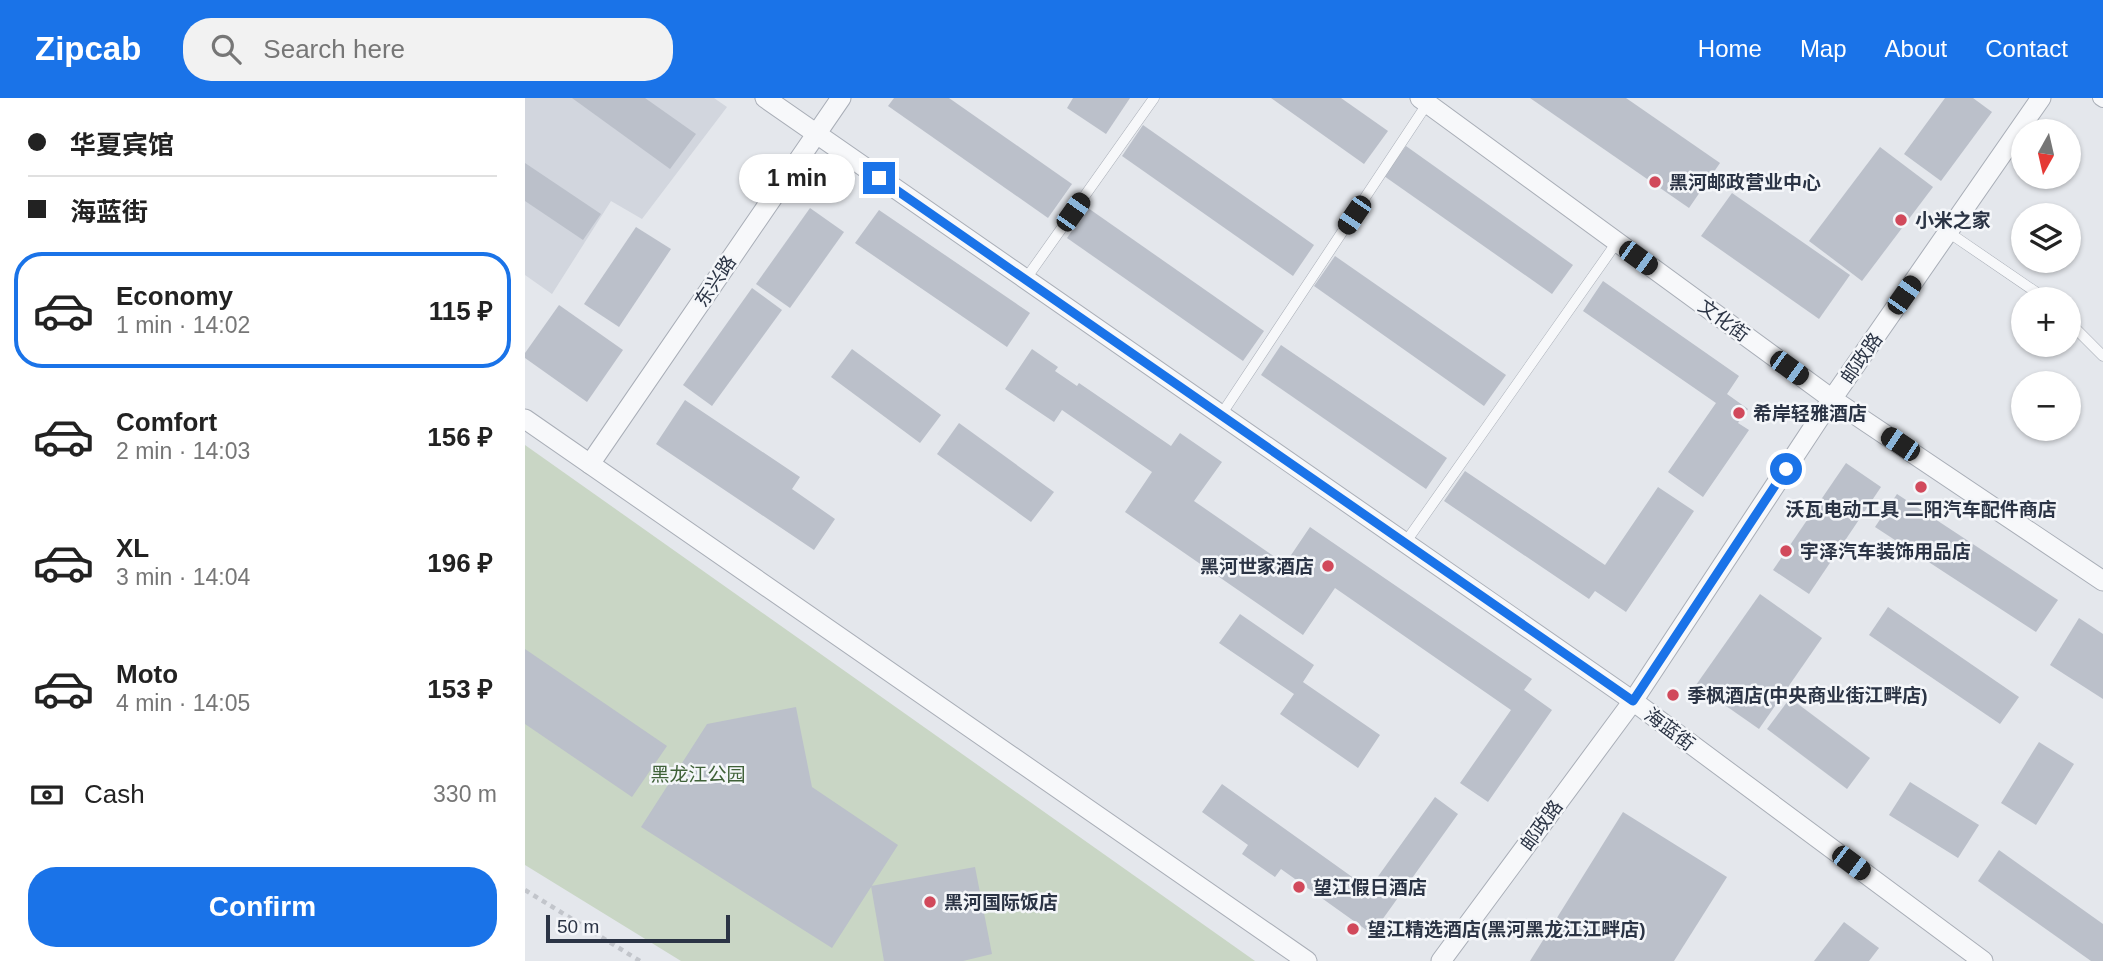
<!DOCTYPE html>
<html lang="en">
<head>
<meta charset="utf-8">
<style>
  :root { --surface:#fff; --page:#f2f2f2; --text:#222; --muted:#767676; --line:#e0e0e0; --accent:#1a73e8 }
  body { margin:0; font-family:Helvetica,"Noto Sans SC",sans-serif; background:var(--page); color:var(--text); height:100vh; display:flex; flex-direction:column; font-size:26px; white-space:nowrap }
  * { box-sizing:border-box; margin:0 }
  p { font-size:23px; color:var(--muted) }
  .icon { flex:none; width:38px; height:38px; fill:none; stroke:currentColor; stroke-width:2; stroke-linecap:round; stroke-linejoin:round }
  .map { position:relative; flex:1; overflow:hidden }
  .sheet { display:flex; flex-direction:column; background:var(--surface); width:525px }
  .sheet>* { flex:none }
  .top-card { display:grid; align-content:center; height:154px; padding:0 28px; background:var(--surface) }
  .needle { width:46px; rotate:188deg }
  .buttons { position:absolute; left:1486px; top:21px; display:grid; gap:14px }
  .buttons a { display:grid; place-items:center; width:70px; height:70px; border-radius:50%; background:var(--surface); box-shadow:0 2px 5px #0004; font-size:35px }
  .scale { position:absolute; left:21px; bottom:18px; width:184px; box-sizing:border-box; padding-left:7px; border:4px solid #2b3445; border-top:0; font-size:19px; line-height:24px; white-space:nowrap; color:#2b3445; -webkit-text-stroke:5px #f4f6f9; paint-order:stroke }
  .end { position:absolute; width:32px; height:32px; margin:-16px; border:9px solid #1a73e8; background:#fff; box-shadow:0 0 0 4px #fff }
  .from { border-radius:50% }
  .bubble { position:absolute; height:49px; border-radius:24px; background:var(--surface); box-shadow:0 2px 5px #0004; font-size:23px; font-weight:700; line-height:49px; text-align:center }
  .car { position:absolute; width:21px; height:42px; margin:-21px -10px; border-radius:9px; box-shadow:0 0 5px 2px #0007; background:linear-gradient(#222 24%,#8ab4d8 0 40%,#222 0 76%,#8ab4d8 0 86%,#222 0) }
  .top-card b { display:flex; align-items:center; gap:24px; height:66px; font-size:26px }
  .top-card b+b { border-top:2px solid var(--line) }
  .top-card i { width:18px; height:18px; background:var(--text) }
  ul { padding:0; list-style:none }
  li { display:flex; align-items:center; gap:21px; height:116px; margin:0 14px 10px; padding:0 14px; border:4px solid transparent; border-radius:28px }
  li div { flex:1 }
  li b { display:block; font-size:26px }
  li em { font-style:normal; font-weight:700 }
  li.active { border-color:var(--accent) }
  li>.icon { width:63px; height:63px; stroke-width:1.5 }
  .pay { display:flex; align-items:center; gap:18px; height:77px; padding:0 28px; font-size:26px }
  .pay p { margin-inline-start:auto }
  .button { display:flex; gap:14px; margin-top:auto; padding:14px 28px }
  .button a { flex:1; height:80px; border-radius:28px; background:var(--accent); color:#fff; font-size:28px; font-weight:700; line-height:80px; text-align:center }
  header { display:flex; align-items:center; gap:42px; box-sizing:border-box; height:98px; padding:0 35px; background:var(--accent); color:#fff }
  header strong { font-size:33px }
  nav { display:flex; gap:38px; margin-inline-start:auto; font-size:24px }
  .search { width:490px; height:63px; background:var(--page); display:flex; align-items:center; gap:18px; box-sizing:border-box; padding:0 24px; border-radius:28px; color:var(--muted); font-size:26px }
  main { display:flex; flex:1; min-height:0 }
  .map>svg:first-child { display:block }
</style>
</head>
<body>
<header>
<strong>Zipcab</strong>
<div class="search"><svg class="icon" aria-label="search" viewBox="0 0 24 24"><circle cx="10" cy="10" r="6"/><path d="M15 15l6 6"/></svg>Search here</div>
<nav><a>Home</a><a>Map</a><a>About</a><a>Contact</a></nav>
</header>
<main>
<section class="sheet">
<div class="top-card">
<b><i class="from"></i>华夏宾馆</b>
<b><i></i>海蓝街</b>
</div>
<ul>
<li class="active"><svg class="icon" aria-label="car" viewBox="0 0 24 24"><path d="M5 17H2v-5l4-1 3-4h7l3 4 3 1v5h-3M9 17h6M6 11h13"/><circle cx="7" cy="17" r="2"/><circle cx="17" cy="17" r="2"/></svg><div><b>Economy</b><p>1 min · 14:02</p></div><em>115 ₽</em></li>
<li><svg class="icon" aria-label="car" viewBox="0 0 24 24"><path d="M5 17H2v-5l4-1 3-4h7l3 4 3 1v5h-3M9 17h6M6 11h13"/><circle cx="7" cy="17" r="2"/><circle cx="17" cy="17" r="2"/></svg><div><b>Comfort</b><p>2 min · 14:03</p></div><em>156 ₽</em></li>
<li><svg class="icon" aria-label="car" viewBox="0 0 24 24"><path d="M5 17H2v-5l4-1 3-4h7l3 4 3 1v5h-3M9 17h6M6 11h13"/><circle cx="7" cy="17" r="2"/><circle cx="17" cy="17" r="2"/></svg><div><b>XL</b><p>3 min · 14:04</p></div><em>196 ₽</em></li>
<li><svg class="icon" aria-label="car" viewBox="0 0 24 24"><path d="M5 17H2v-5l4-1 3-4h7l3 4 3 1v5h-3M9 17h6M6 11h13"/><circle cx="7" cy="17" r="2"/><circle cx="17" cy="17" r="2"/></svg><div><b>Moto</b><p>4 min · 14:05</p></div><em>153 ₽</em></li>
</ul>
<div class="pay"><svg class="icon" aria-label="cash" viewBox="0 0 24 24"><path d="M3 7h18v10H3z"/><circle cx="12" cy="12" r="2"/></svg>Cash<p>330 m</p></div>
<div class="button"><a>Confirm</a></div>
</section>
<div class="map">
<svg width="1578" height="863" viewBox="0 0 1578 863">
  <rect width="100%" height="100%" fill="#e4e7ec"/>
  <polygon fill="#d2d6de" points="0,0 189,0 202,9 117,121 86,103 27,196 0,177"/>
  <polygon fill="#c9d6c5" points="0,347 730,863 156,863 0,767"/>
  <g fill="#bbc0ca">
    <polygon points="47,0 120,0 171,36 145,71"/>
    <polygon points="369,0 424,0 547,86 523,120 363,8"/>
    <polygon points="548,0 605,0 581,36 542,10"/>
    <polygon points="746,0 816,0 863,33 839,66"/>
    <polygon points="1005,0 1101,0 1195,65 1164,110"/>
    <polygon points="1420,0 1448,0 1467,14 1416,83 1379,56"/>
    <polygon points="618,27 789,147 768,178 597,58"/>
    <polygon points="881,48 1048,167 1027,196 859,78"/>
    <polygon points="1355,49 1408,89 1337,183 1284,143"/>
    <polygon points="0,65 76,116 58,142 0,103"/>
    <polygon points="1207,95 1325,177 1294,221 1176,138"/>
    <polygon points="285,110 319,134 265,210 231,186"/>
    <polygon points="563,110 739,233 718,263 542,140"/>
    <polygon points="354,112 505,215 482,249 330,145"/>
    <polygon points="111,129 146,151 94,229 59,206"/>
    <polygon points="810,158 981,277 959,308 789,188"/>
    <polygon points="1078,183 1214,278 1202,296 1223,311 1213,325 1224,332 1178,399 1143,374 1191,305 1058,213"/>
    <polygon points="227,190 257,212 187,308 158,287"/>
    <polygon points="34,207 98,252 62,304 0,260 0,255"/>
    <polygon points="756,247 922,360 901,391 736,277"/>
    <polygon points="327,251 416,317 395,345 306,279"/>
    <polygon points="507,251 533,269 530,273 552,288 554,285 646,348 655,335 697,364 669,403 760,466 785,429 1007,581 999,592 1027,612 963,704 935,685 986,612 810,490 778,537 600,414 627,374 537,312 529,324 480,291"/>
    <polygon points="160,302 275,379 267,391 310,421 289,452 131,346"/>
    <polygon points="434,325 529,394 506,424 412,356"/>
    <polygon points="1321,365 1356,389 1284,496 1248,472"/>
    <polygon points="940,373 1080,467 1133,389 1169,413 1101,514 1070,493 1064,501 919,403"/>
    <polygon points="1372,396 1533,502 1511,534 1350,429"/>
    <polygon points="1235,496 1297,540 1234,631 1171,587"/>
    <polygon points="1363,509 1494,599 1475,626 1344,537"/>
    <polygon points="715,516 789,567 778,584 855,637 833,670 755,616 769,596 694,545"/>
    <polygon points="1554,520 1578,536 1578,601 1525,567"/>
    <polygon points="0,551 142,648 107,699 0,626"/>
    <polygon points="1265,600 1345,660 1322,691 1242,631"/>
    <polygon points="271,609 287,689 373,747 307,850 116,729 182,626"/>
    <polygon points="1514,644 1549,666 1511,727 1476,705"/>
    <polygon points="1385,684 1454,727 1433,760 1364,717"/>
    <polygon points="697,686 844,791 910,699 933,716 847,836 756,771 750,779 717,756 723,747 677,714"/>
    <polygon points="1098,714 1202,779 1149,863 1005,863"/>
    <polygon points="1474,752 1578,826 1578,863 1566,863 1453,783"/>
    <polygon points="450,769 467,856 438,863 359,863 346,788"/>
    <polygon points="1319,824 1354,850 1344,863 1289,863"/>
  </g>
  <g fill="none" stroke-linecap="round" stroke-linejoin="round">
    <defs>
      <g id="service">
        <polyline points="1423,134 1521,201"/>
        <polyline points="500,182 629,0"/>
        <polyline points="1544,224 1578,258"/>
        <polyline points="696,317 902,6"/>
        <polyline points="880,445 1092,144"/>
      </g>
      <polyline id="pedestrian" points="1575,0 1578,2"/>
      <g id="minor">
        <polyline points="240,0 1108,603 1458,863"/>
        <polyline points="895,0 1307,301 1578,483"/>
        <polyline points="0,321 782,863"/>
        <polyline points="65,366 316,0"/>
        <polyline points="916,863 1108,603 1307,301 1516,0"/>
      </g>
    </defs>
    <use href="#service" stroke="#a9aeb7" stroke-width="11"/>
    <use href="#pedestrian" stroke="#a9aeb7" stroke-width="16"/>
    <use href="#minor" stroke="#a9aeb7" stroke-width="21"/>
    <polyline stroke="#c2c5cb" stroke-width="4.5" stroke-dasharray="5 5" stroke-linecap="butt" points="0,792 115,863"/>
    <use href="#service" stroke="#f7f8fa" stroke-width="10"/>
    <use href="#pedestrian" stroke="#f7f8fa" stroke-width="14"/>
    <use href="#minor" stroke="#f7f8fa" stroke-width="19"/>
  </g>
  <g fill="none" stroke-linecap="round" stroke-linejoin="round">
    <polyline stroke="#1a73e8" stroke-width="9" points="354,80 1108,603 1261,371"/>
  </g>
  <g fill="#d1495b" stroke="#f4f6f9" stroke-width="2.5">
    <circle cx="1130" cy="84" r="7"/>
    <circle cx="1376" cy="122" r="7"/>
    <circle cx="1214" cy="315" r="7"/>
    <circle cx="1396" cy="389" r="7"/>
    <circle cx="1261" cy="453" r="7"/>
    <circle cx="803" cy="468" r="7"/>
    <circle cx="1148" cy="597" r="7"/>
    <circle cx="774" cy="789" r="7"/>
    <circle cx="405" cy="804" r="7"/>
    <circle cx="828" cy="831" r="7"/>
  </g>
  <g text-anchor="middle" stroke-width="5" stroke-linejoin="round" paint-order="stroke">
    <g font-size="19" font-weight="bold" fill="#2b3445" stroke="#f4f6f9" text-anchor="start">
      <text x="1144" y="91">黑河邮政营业中心</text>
      <text x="1390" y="129">小米之家</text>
      <text x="1228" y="322">希岸轻雅酒店</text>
      <text x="1396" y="418" text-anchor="middle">沃瓦电动工具 二阳汽车配件商店</text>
      <text x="1275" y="460">宇泽汽车装饰用品店</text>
      <text x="789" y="475" text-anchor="end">黑河世家酒店</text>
      <text x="1162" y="604">季枫酒店(中央商业街江畔店)</text>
      <text x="788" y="796">望江假日酒店</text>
      <text x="419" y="811">黑河国际饭店</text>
      <text x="842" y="838">望江精选酒店(黑河黑龙江江畔店)</text>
    </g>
    <g font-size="19" fill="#2b3445" stroke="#f4f6f9">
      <text transform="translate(190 183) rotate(-56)" y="7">东兴路</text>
      <text transform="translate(1199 222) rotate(36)" y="7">文化街</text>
      <text transform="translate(1336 260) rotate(-55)" y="7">邮政路</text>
      <text transform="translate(1145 631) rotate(37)" y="7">海蓝街</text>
      <text transform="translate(1016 727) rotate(-54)" y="7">邮政路</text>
    </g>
    <g font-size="19" fill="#3f6138" stroke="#f4f6f9">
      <text x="173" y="683">黑龙江公园</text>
    </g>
  </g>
</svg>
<div class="buttons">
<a><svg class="needle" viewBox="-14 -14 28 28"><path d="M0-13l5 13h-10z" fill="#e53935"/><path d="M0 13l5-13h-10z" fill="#767676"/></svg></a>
<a><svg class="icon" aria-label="layers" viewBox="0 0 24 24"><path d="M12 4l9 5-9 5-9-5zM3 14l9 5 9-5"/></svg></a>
<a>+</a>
<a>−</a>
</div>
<div class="scale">50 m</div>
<i class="end from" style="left:1261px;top:371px"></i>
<i class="end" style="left:354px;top:80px"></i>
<div class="bubble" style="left:214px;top:56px;width:116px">1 min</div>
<i class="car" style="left:548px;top:114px;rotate:35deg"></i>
<i class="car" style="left:829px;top:117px;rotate:214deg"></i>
<i class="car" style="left:1113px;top:160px;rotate:126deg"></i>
<i class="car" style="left:1379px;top:197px;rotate:35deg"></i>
<i class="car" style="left:1264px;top:270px;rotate:126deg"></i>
<i class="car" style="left:1375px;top:346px;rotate:304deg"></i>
<i class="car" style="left:1326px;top:765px;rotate:127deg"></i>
</div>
</main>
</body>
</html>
